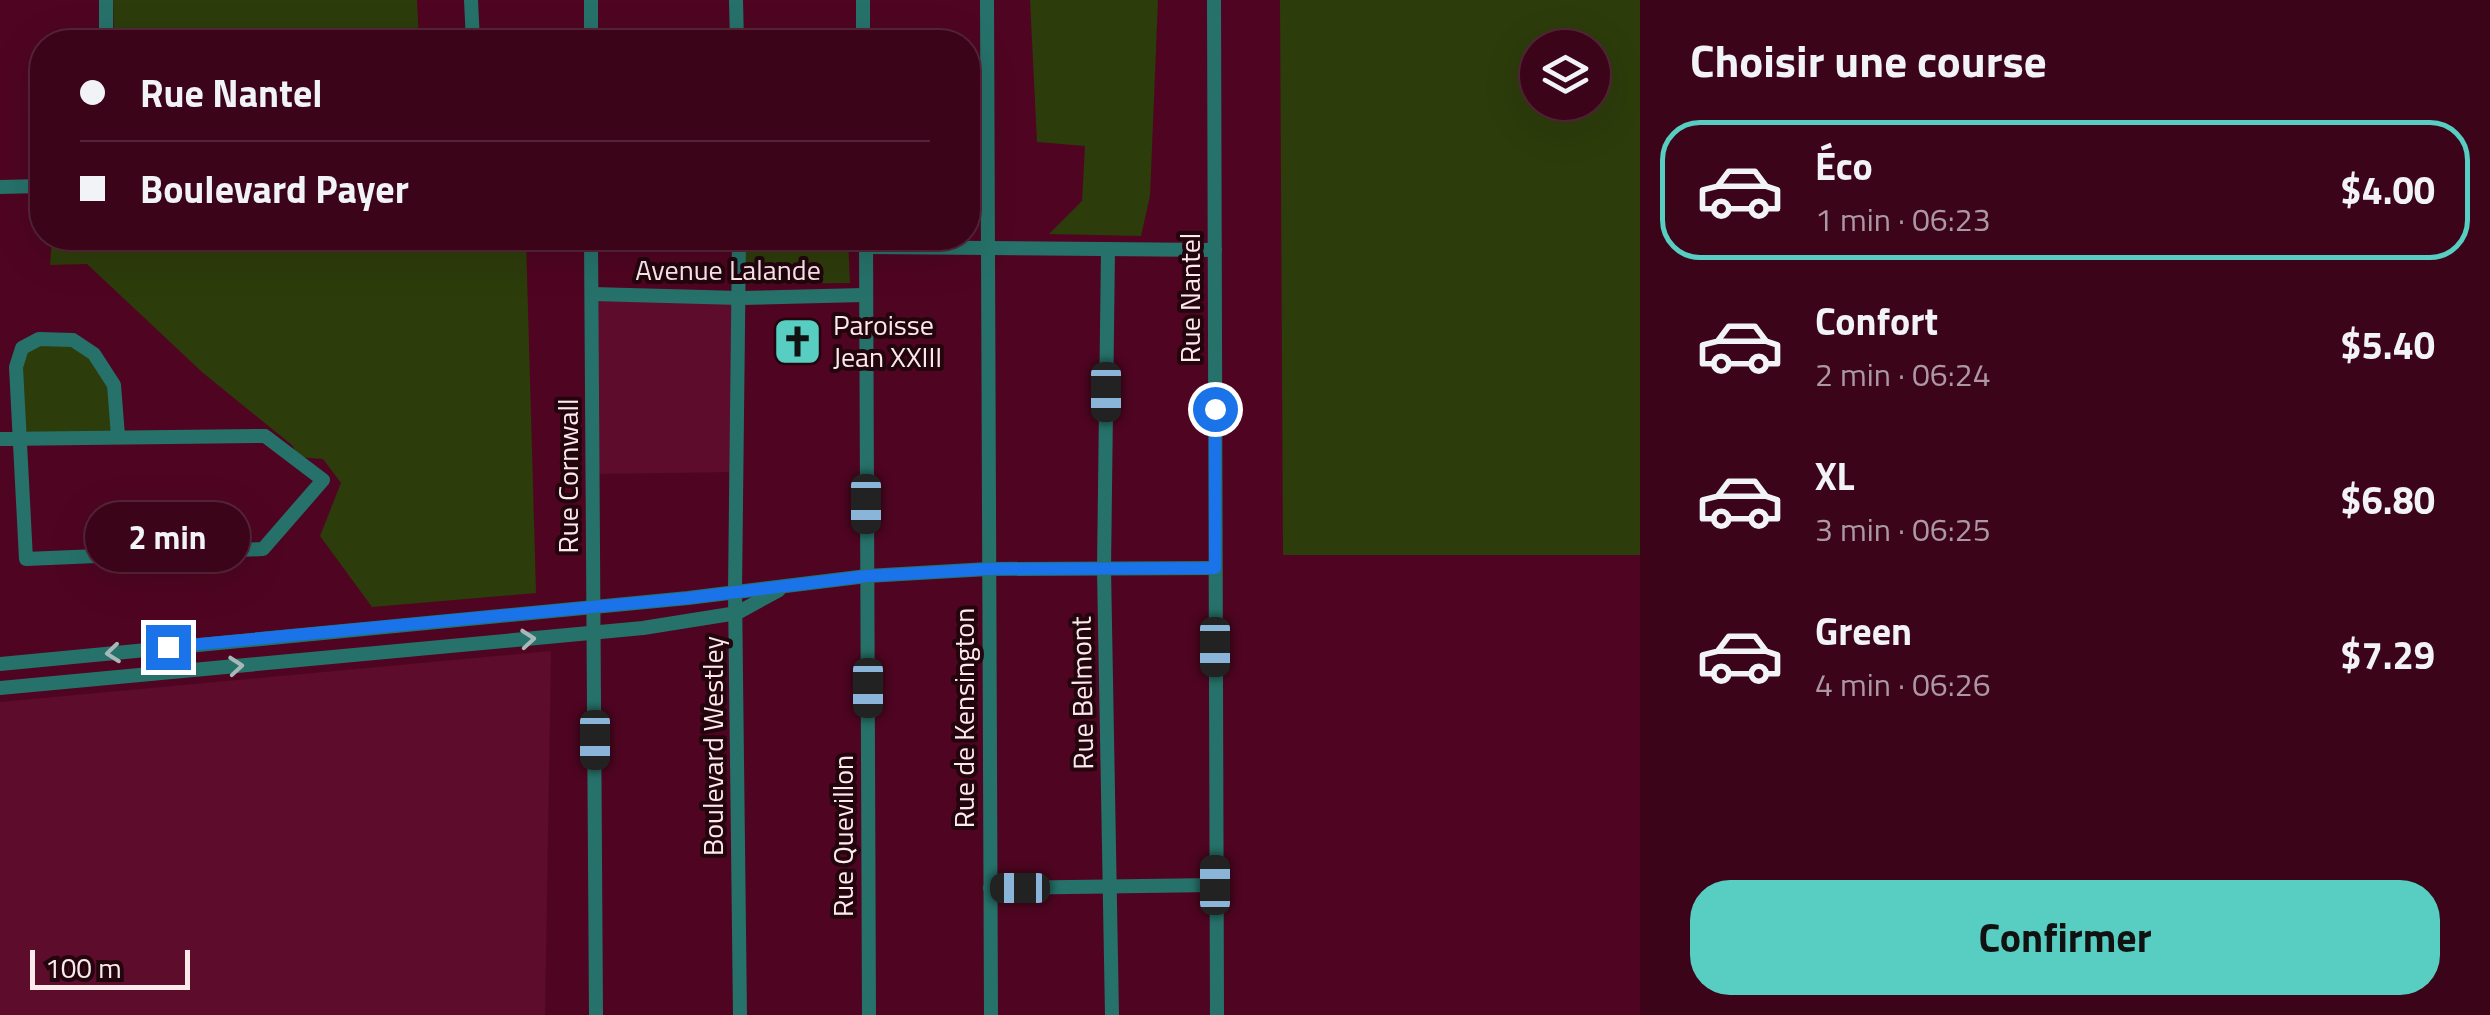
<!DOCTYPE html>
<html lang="fr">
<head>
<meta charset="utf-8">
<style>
  :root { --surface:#3b0419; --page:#420e22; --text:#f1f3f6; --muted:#ac98a2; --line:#542538; --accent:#57cec1 }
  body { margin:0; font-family:"Titillium Web",sans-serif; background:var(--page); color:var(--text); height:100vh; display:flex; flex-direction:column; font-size:38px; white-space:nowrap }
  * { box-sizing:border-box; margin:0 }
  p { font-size:32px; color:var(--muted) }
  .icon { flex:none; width:55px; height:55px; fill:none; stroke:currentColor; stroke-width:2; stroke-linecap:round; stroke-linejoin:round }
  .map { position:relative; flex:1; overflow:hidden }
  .panel { display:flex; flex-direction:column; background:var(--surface); width:850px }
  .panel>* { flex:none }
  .banner { position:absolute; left:30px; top:30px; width:950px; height:220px; border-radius:40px; box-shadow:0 10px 40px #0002,0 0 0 2px var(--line); display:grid; align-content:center; height:220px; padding:0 50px; background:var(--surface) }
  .controls { position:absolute; left:1520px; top:30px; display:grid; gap:20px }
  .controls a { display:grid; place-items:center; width:90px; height:90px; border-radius:50%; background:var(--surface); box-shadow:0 10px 40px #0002,0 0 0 2px var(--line); font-size:50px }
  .scale { position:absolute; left:30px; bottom:25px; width:160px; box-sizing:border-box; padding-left:10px; border:5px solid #fce9ec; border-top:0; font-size:28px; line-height:35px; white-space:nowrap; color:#fce9ec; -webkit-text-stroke:8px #23050e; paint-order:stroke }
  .end { position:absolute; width:45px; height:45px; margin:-22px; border:12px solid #1a73e8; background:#fff; box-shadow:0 0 0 5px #fff }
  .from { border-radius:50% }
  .bubble { position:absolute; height:70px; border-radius:35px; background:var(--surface); box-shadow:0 10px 40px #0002,0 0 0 2px var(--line); font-size:32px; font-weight:700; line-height:70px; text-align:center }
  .car { position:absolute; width:30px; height:60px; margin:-30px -15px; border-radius:12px; box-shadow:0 0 8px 2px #0007; background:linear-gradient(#222 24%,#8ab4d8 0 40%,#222 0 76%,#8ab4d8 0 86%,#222 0) }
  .banner b { display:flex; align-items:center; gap:35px; height:95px; font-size:38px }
  .banner b+b { border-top:2px solid var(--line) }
  .banner i { width:25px; height:25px; background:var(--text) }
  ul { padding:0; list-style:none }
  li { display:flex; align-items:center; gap:30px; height:140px; margin:0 20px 15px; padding:0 30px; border:5px solid transparent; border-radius:40px }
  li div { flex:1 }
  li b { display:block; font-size:38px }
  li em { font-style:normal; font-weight:700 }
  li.on { border-color:var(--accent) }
  li>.icon { width:90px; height:90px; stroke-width:1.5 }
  h2 { padding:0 50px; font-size:45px; line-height:120px }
  .button { display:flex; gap:20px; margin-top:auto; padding:20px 50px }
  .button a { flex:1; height:115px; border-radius:40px; background:var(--accent); color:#111; font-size:40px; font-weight:700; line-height:115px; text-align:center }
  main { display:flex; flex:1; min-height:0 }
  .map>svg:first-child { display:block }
</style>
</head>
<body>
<main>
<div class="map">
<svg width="1640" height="1015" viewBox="0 0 1640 1015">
  <rect width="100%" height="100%" fill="#4f0521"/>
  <g fill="#5d0c2b">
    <polygon points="592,294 740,298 737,472 593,474"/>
    <polygon points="551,651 545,1015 0,1015 0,702"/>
  </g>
  <g fill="#2d3c0b" fill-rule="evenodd">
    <polygon points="113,0 417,0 419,42 114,42"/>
    <polygon points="1030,0 1158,0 1150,196 1141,236 1049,234 1082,201 1085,146 1037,142"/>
    <path d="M1280,0H1640V555H1283ZM1538,48H1592V102H1538Z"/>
    <polygon points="52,238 526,238 536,593 372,607 320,536 341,483 323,459 297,457 293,446 202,372 87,264 50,265"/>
    <polygon points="745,238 848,238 850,283 745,284"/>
    <polygon points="73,340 114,385 118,436 20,439 22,348"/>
  </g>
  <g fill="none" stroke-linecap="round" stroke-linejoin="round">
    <g stroke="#26726a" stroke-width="14">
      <polyline points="106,0 106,42"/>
      <polyline points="471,0 473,42"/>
      <polyline points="591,0 591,42"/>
      <polyline points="736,0 737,42"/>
      <polyline points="863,0 863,42"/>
      <polyline points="987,0 991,1015"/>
      <polyline points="1214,0 1217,1015"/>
      <polyline points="0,187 42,186"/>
      <polyline points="591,238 596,1015"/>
      <polyline points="739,238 735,591 740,1015"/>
      <polyline points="866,238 869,1015"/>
      <polyline points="866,247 1215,250"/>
      <polyline points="1108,249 1104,569 1112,1015"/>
      <polyline points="592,294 740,298 864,295"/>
      <polyline points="0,439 265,436 323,480 263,549 26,559 16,367 22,348 39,339 73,340 94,354 114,385 118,436"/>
      <polyline points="0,664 688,598 867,576 988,569 1215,568"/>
      <polyline points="0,688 643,628 737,613 779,590"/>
      <polyline points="990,888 1215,885"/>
    </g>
  </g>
  <defs><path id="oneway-chevron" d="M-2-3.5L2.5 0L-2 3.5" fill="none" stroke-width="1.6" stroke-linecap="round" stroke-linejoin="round" transform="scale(2.5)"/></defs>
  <g stroke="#a6b9b8">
    <use href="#oneway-chevron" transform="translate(528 639) rotate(-5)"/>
    <use href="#oneway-chevron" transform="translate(113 653) rotate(174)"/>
    <use href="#oneway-chevron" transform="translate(236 666) rotate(-5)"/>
  </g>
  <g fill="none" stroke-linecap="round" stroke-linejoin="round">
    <polyline stroke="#1a73e8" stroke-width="12" points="168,647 688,598 867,576 988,569 1215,568 1215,409"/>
  </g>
  <defs>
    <symbol id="church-square" viewBox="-11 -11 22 22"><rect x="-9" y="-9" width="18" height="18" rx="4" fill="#57cec1" stroke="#23050e"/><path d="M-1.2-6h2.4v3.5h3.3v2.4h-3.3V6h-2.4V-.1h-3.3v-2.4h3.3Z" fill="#111"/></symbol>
  </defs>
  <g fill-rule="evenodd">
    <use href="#church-square" x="770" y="314" width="55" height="55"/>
  </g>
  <g text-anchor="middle" stroke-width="8" stroke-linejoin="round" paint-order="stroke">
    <g font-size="28" fill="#fce9ec" stroke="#23050e">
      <text x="728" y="280">Avenue Lalande</text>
      <text transform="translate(1190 298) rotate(-90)" y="10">Rue Nantel</text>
      <text transform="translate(568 476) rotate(-90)" y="10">Rue Cornwall</text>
      <text transform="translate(1082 693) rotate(-91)" y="10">Rue Belmont</text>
      <text transform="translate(964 718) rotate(-90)" y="10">Rue de Kensington</text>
      <text transform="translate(713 746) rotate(-90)" y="10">Boulevard Westley</text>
      <text transform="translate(843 836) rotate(-90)" y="10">Rue Quevillon</text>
    </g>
    <g font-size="28" fill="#fce9ec" stroke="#23050e" text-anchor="start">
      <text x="833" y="335">Paroisse<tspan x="833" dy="32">Jean XXIII</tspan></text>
    </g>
  </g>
</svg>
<div class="controls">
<a><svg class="icon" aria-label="layers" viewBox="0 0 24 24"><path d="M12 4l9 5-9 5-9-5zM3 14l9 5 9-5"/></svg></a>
</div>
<div class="scale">100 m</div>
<i class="end from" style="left:1215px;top:409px"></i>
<i class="end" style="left:168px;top:647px"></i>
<div class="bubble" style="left:85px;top:502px;width:165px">2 min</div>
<i class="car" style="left:1106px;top:392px;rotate:180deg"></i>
<i class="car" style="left:866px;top:504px;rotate:180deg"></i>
<i class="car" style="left:1215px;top:647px;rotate:180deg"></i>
<i class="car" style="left:868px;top:688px;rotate:180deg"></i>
<i class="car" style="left:595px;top:740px;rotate:180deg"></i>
<i class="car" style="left:1215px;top:885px;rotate:0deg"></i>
<i class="car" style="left:1020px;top:888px;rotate:270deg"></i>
<div class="banner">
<b><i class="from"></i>Rue Nantel</b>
<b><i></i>Boulevard Payer</b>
</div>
</div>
<section class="panel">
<h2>Choisir une course</h2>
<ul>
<li class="on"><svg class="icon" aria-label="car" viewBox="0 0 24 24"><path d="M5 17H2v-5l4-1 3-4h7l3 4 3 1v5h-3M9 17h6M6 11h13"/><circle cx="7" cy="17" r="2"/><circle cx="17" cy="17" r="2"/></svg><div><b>Éco</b><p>1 min · 06:23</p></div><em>$4.00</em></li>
<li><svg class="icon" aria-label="car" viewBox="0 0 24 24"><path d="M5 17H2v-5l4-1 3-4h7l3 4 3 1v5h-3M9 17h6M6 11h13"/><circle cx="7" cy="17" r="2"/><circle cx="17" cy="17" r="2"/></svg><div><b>Confort</b><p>2 min · 06:24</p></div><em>$5.40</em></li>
<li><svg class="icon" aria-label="car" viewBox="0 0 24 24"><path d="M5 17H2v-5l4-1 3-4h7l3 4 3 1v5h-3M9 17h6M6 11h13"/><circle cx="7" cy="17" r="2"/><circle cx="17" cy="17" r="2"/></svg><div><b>XL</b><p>3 min · 06:25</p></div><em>$6.80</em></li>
<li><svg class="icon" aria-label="car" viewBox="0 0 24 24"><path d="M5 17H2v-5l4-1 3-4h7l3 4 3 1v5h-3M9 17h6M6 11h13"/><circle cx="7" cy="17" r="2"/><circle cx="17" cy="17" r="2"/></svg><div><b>Green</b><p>4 min · 06:26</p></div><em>$7.29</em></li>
</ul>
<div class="button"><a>Confirmer</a></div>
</section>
</main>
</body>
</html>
